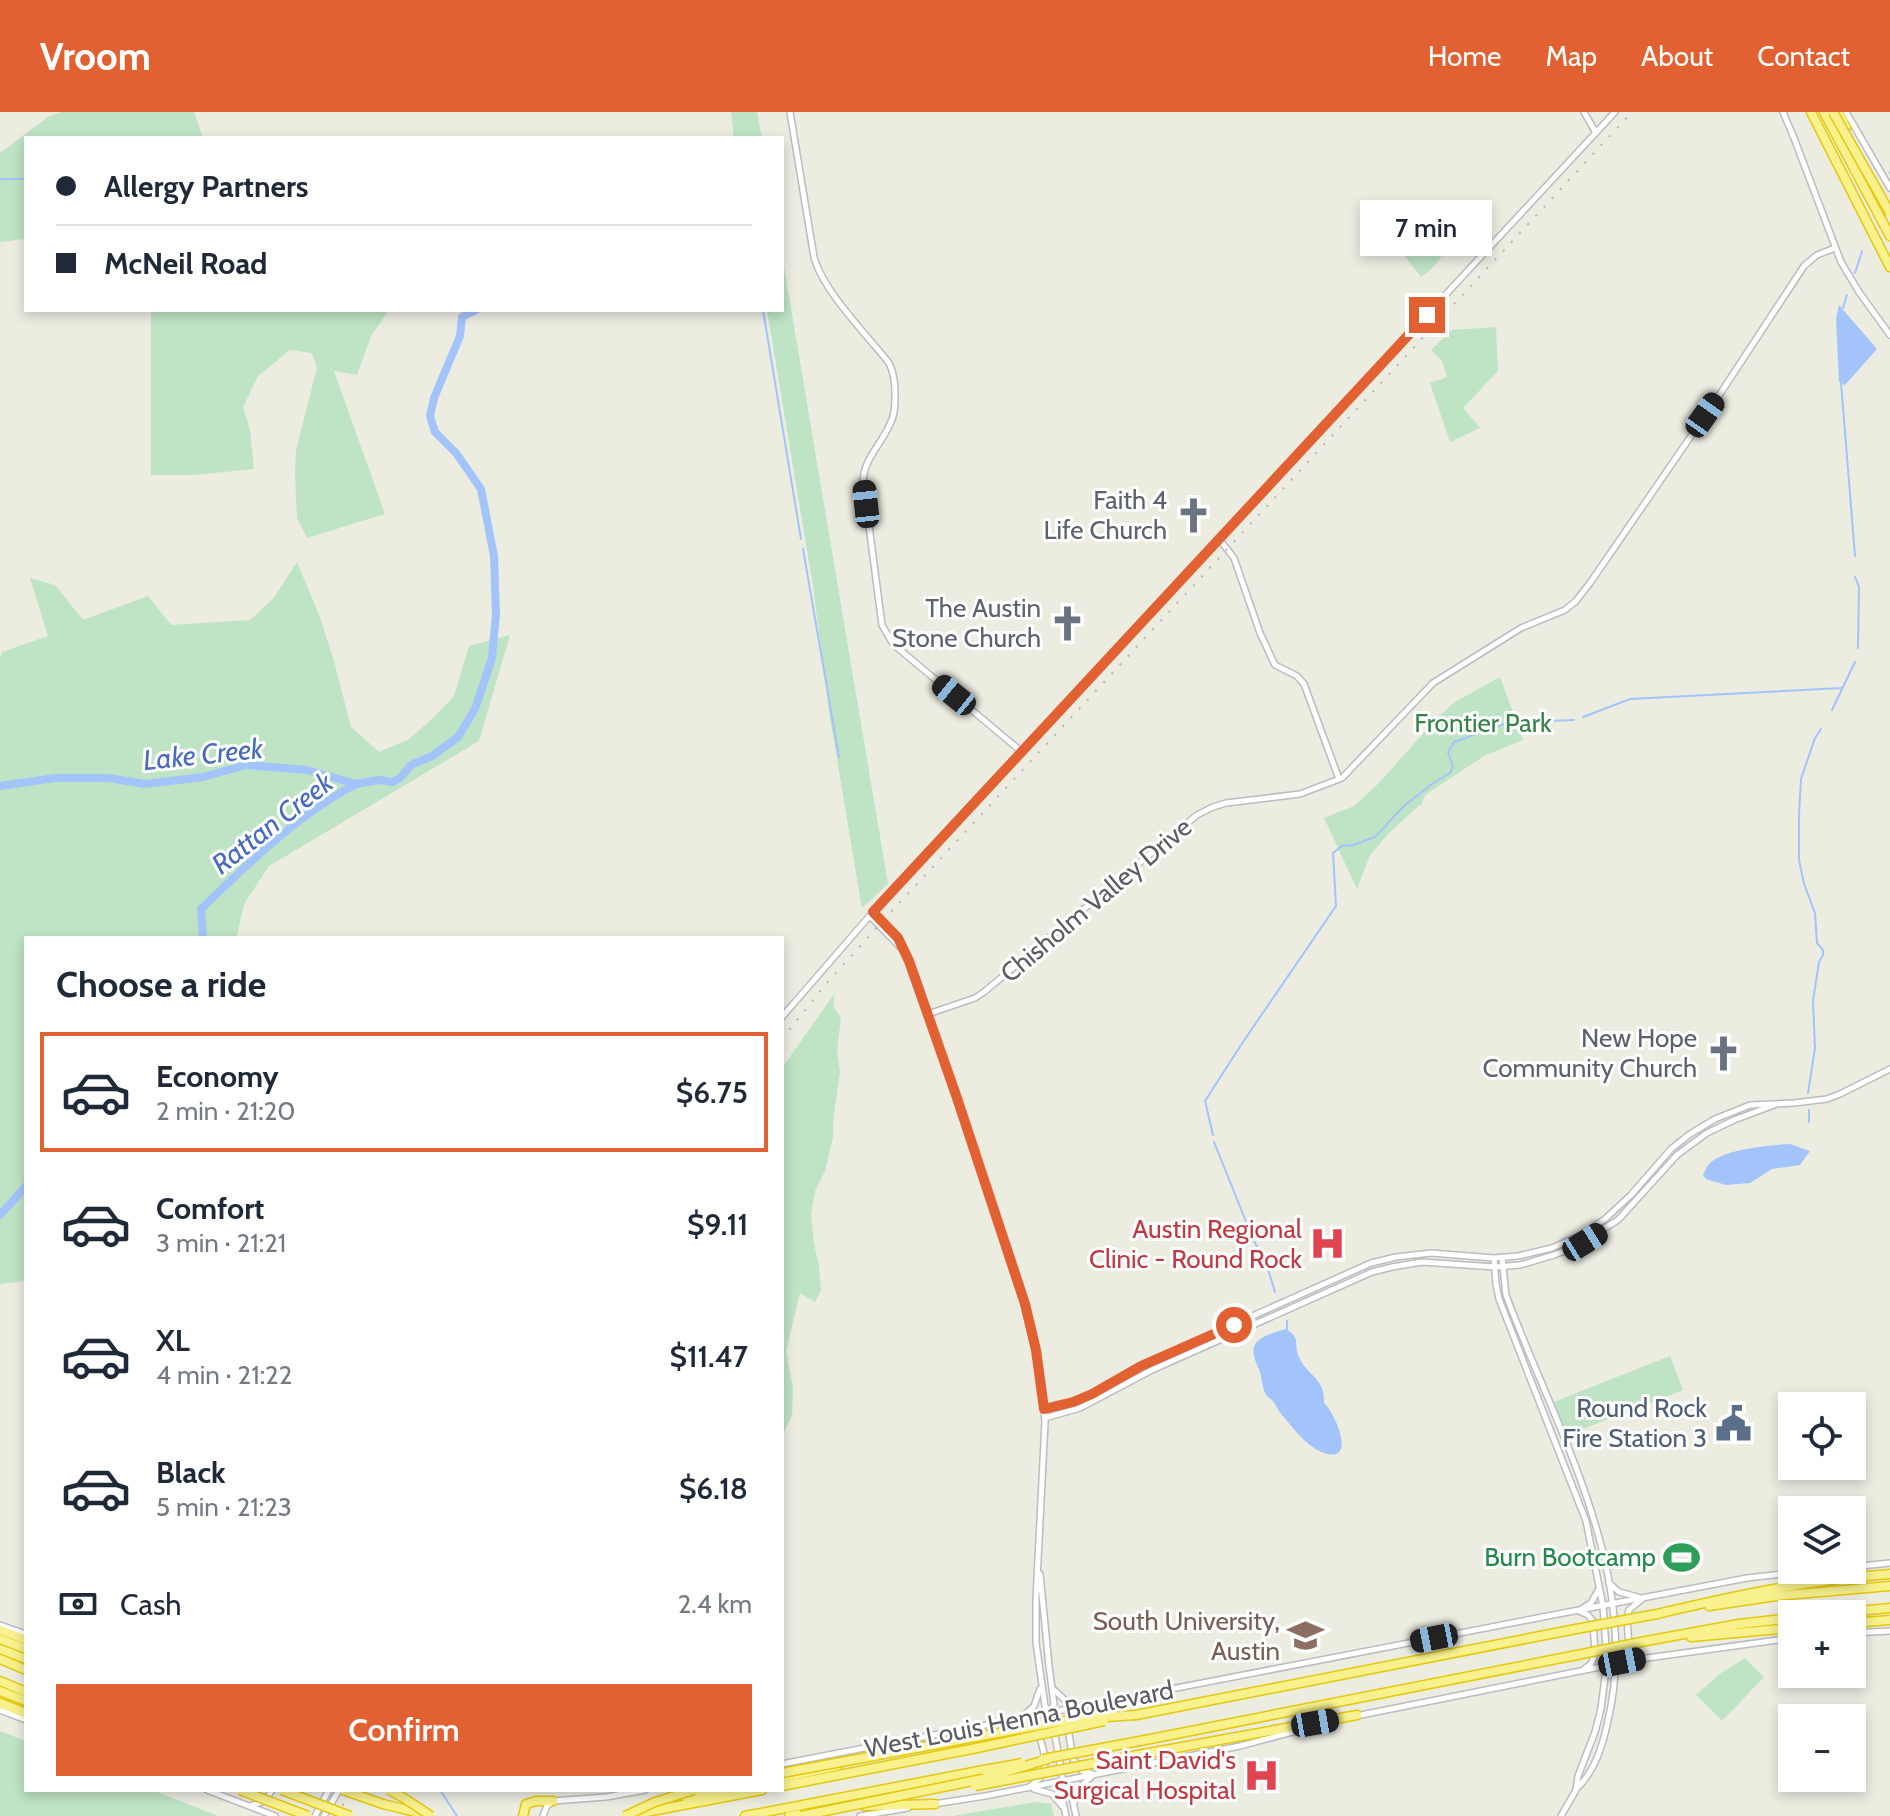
<!DOCTYPE html>
<html lang="en">
<head>
<meta charset="utf-8">
<style>
  :root { --surface:#fff; --page:#f2f2f3; --text:#1f2937; --muted:#747a83; --line:#e0e1e3; --accent:#e16133 }
  body { margin:0; font-family:Cabin,sans-serif; background:var(--page); color:var(--text); height:100vh; display:flex; flex-direction:column; font-size:30px; white-space:nowrap }
  * { box-sizing:border-box; margin:0 }
  p { font-size:26px; color:var(--muted) }
  .icon { flex:none; width:44px; height:44px; fill:none; stroke:currentColor; stroke-width:2; stroke-linecap:round; stroke-linejoin:round }
  .map { position:relative; flex:1; overflow:hidden }
  .panel { position:absolute; left:24px; top:824px; width:760px; height:856px; display:flex; flex-direction:column; background:var(--surface); border-radius:0px; box-shadow:0 4px 12px #0003 }
  .panel>* { flex:none }
  .banner { position:absolute; left:24px; top:24px; width:760px; height:176px; border-radius:0px; box-shadow:0 4px 12px #0003; display:grid; align-content:center; height:176px; padding:0 32px; background:var(--surface) }
  .controls { position:absolute; left:1778px; top:1280px; display:grid; gap:16px }
  .controls a { display:grid; place-items:center; width:88px; height:88px; border-radius:0px; background:var(--surface); box-shadow:0 4px 12px #0003; font-size:40px }
  .end { position:absolute; width:36px; height:36px; margin:-18px; border:10px solid #e16133; background:#fff; box-shadow:0 0 0 4px #fff }
  .from { border-radius:50% }
  .bubble { position:absolute; height:56px; border-radius:0px; background:var(--surface); box-shadow:0 4px 12px #0003; font-size:26px; font-weight:600; line-height:56px; text-align:center }
  .car { position:absolute; width:24px; height:48px; margin:-24px -12px; border-radius:10px; box-shadow:0 0 6px 2px #0007; background:linear-gradient(#222 24%,#8ab4d8 0 40%,#222 0 76%,#8ab4d8 0 86%,#222 0) }
  .banner b { display:flex; align-items:center; gap:28px; height:76px; font-size:30px }
  .banner b+b { border-top:2px solid var(--line) }
  .banner i { width:20px; height:20px; background:var(--text) }
  ul { padding:0; list-style:none }
  li { display:flex; align-items:center; gap:24px; height:120px; margin:0 16px 12px; padding:0 16px; border:4px solid transparent; border-radius:0px }
  li div { flex:1 }
  li b { display:block; font-size:30px }
  li em { font-style:normal; font-weight:600 }
  li.selected { border-color:var(--accent) }
  li>.icon { width:72px; height:72px; stroke-width:1.5 }
  h2 { padding:0 32px; font-size:36px; line-height:96px }
  .pay { display:flex; align-items:center; gap:20px; height:88px; padding:0 32px; font-size:30px }
  .pay p { margin-inline-start:auto }
  .cta { display:flex; gap:16px; margin-top:auto; padding:16px 32px }
  .cta a { flex:1; height:92px; border-radius:0px; background:var(--accent); color:#fff; font-size:32px; font-weight:600; line-height:92px; text-align:center }
  header { display:flex; align-items:center; gap:48px; box-sizing:border-box; height:112px; padding:0 40px; background:var(--accent); color:#fff }
  header strong { font-size:38px }
  nav { display:flex; gap:44px; margin-inline-start:auto; font-size:28px }
  .map>svg:first-child { display:block }
</style>
</head>
<body>
<header>
<strong>Vroom</strong>
<nav><a>Home</a><a>Map</a><a>About</a><a>Contact</a></nav>
</header>
<div class="map">
<svg width="1890" height="1704" viewBox="0 0 1890 1704">
  <rect width="100%" height="100%" fill="#ecece1"/>
  <g fill="#bee3c5">
    <polygon points="61,0 194,0 203,26 26,26 26,127 0,130 0,41 48,5"/>
    <polygon points="731,0 757,0 762,26 734,26"/>
    <path d="M1437,88C1449,123 1454,141 1421,165L1389,124L1391,113Z"/>
    <polygon points="782,143 888,772 862,796 829,600 813,474 767,198 782,198"/>
    <polygon points="151,198 383,198 387,201 371,224 357,263 334,259 385,402 307,426 297,406 295,363 296,338 317,256 312,241 290,238 258,264 243,295 250,318 254,357 194,363 151,363"/>
    <polygon points="1496,215 1498,259 1463,296 1480,316 1450,330 1430,271 1447,265 1442,249 1431,238 1451,218"/>
    <polygon points="297,450 319,503 334,549 351,615 379,640 408,628 432,607 454,584 469,534 510,523 479,629 269,754 244,792 237,823 238,826 26,826 26,1169 0,1172 0,547 2,540 48,524 30,466 55,473 83,508 148,484 171,513 250,508 273,487"/>
    <polygon points="1500,565 1523,628 1484,644 1425,683 1422,691 1390,720 1370,743 1357,777 1324,706 1354,694 1377,673 1439,604 1455,590"/>
    <polygon points="835,881 833,894 841,906 837,937 840,960 833,1010 833,1025 825,1059 815,1079 811,1102 814,1132 819,1155 821,1178 815,1190 800,1181 786,1239 793,1276 792,1303 782,1325 782,956"/>
    <polygon points="1670,1244 1683,1278 1565,1324 1551,1291"/>
    <polygon points="1745,1546 1764,1565 1722,1609 1696,1583 1721,1561"/>
    <polygon points="0,1619 26,1629 26,1678 152,1678 218,1704 0,1704"/>
    <polygon points="1035,1690 1051,1692 1054,1704 953,1704"/>
  </g>
  <g fill="#a3c4fb">
    <polygon points="1839,193 1877,237 1845,273 1839,270 1836,206"/>
    <path d="M1790,1032L1810,1039L1800,1053L1772,1057L1750,1071L1726,1073L1706,1067L1703,1063C1705,1060 1706,1055 1709,1052C1722,1037 1770,1033 1790,1032Z"/>
    <path d="M1286,1217C1302,1227 1293,1232 1299,1245C1307,1264 1325,1265 1324,1291C1336,1302 1357,1352 1324,1341C1307,1335 1293,1316 1282,1303C1278,1299 1276,1292 1272,1288C1270,1286 1268,1285 1267,1284C1262,1277 1262,1267 1260,1260C1257,1252 1252,1244 1254,1235C1258,1224 1276,1220 1286,1217Z"/>
  </g>
  <g fill="none" stroke-linecap="round" stroke-linejoin="round">
    <g stroke="#a3c4fb" stroke-width="2">
      <polyline points="1890,61 1890,60"/>
      <polyline points="0,67 26,67"/>
      <polyline points="1855,161 1862,139"/>
      <polyline points="1843,196 1847,183"/>
      <polyline points="466,198 467,202"/>
      <polyline points="763,198 801,427"/>
      <polyline points="1841,270 1855,444"/>
      <polyline points="803,437 839,645"/>
      <polyline points="1855,465 1859,475 1858,536"/>
      <polyline points="1832,598 1855,550"/>
      <polyline points="1583,605 1630,587 1842,576"/>
      <polyline points="1526,610 1574,608"/>
      <polyline points="1808,981 1815,936 1813,889 1819,850 1823,843 1823,838 1817,831 1815,801 1804,772 1799,748 1799,703 1801,667 1815,626 1821,617"/>
      <polyline points="1809,998 1809,1010"/>
      <polyline points="1213,1023 1205,989 1243,930 1336,794 1333,741 1342,734 1353,733 1375,725 1404,694 1432,672 1450,661 1453,655 1448,640 1454,630 1512,609"/>
      <polyline points="1214,1030 1253,1127 1268,1157 1275,1180"/>
      <polyline points="1287,1218 1287,1209"/>
      <polyline points="440,1678 457,1704"/>
    </g>
    <g stroke="#a3c4fb" stroke-width="8">
      <polyline points="0,674 55,666 109,666 145,672 203,665 246,653 307,658 356,672 379,668 393,670 400,666 411,653 432,644 458,625 475,597 492,546 496,503 494,444 481,377 456,341 435,320 430,304 434,286 460,224 462,205 476,198"/>
      <path d="M203,826L201,797C249,751 297,703 356,672"/>
      <polyline points="0,1103 26,1074"/>
    </g>
    <defs>
      <g id="secondary">
        <path d="M790,0L814,145C823,179 866,222 889,251C894,261 895,270 895,281C895,292 895,303 890,312C881,333 865,345 863,368L882,513L893,532L1022,640"/>
        <polyline points="1584,0 1596,21"/>
        <polyline points="1783,0 1794,26 1841,150 1859,180 1890,223"/>
        <polyline points="1846,0 1890,76"/>
        <polyline points="1219,427 1234,446 1260,521 1275,553 1297,564 1304,572 1339,667"/>
        <polyline points="873,800 898,826 913,859 1020,1173 1036,1238 1042,1274 1045,1310 1036,1487 1036,1531 1045,1594 1051,1601"/>
        <polyline points="870,804 900,835"/>
        <polyline points="928,902 975,886 984,880 1197,703 1213,695 1226,691 1300,682 1342,666 1433,571 1521,516 1565,498 1576,489 1590,471 1722,279 1804,154 1817,143 1835,136"/>
        <polyline points="782,905 873,800 1615,0"/>
        <path d="M1502,1145L1506,1183C1556,1318 1644,1464 1607,1613C1602,1636 1594,1661 1576,1677"/>
        <polyline points="1494,1146 1496,1172 1499,1187 1586,1409 1603,1494 1607,1549 1601,1597 1595,1620 1578,1664 1576,1678 1561,1704"/>
        <polyline points="1044,1297 1073,1290 1092,1282 1141,1254 1371,1151 1396,1145 1431,1141 1494,1146 1518,1144 1552,1136 1581,1123 1605,1107 1631,1083 1671,1037 1690,1022 1715,1007 1750,993 1794,991 1827,987 1840,982 1890,957"/>
        <polyline points="1045,1306 1080,1296 1152,1258 1372,1160 1392,1155 1422,1150 1495,1155 1520,1153 1554,1143 1572,1136 1618,1108 1677,1043 1707,1021 1734,1008 1774,993"/>
        <polyline points="1852,1455 1890,1451"/>
        <polyline points="1040,1462 1049,1554 1054,1592 1051,1601 1063,1669 1060,1676 1066,1704"/>
        <polyline points="1609,1471 1619,1480 1638,1485"/>
        <polyline points="1583,1496 1591,1491 1599,1477"/>
        <polyline points="1579,1499 1588,1503 1593,1509 1595,1542 1591,1552 1584,1557"/>
        <polyline points="0,1513 26,1522"/>
        <polyline points="1852,1521 1890,1519"/>
        <polyline points="1638,1546 1633,1543 1629,1537 1627,1505 1629,1498 1642,1487"/>
        <polyline points="1053,1577 1066,1589 1080,1595"/>
        <polyline points="0,1598 26,1608"/>
        <polyline points="1356,1604 1640,1547 1792,1526"/>
        <polyline points="1068,1616 1073,1647 1082,1659 1093,1662"/>
        <polyline points="908,1628 1558,1502 1747,1466 1810,1459"/>
        <polyline points="782,1652 890,1631"/>
        <polyline points="1064,1669 1070,1676 1076,1704"/>
        <path d="M1029,1675C1034,1671 1040,1668 1043,1661C1048,1650 1041,1621 1032,1613C1028,1609 1024,1608 1020,1607L1034,1594L1040,1577"/>
        <polyline points="1034,1677 1052,1682 1062,1694"/>
        <polyline points="207,1678 275,1704"/>
        <polyline points="1074,1691 1080,1675 1092,1664"/>
        <polyline points="934,1692 985,1684 1240,1634 1319,1613"/>
        <polyline points="250,1694 265,1689 272,1678"/>
        <polyline points="315,1704 329,1678"/>
        <polyline points="324,1704 339,1678"/>
        <polyline points="543,1704 547,1694 553,1689 606,1685 645,1678"/>
        <polyline points="860,1704 908,1696"/>
      </g>
      <g id="highway">
        <polyline points="1811,0 1890,155"/>
        <polyline points="1824,0 1890,124"/>
        <polyline points="1838,0 1846,15"/>
        <polyline points="1810,1459 1849,1460"/>
        <polyline points="1709,1494 1776,1484 1890,1474"/>
        <path d="M1657,1502C1737,1483 1808,1468 1890,1462"/>
        <polyline points="1826,1502 1890,1496"/>
        <polyline points="0,1518 26,1528"/>
        <polyline points="1691,1525 1792,1516"/>
        <polyline points="0,1527 26,1537"/>
        <polyline points="1646,1529 1739,1512 1792,1506"/>
        <polyline points="0,1537 26,1547"/>
        <polyline points="0,1547 26,1558"/>
        <polyline points="0,1569 26,1580"/>
        <polyline points="0,1579 26,1589"/>
        <polyline points="0,1591 26,1601"/>
        <polyline points="1136,1603 1576,1517"/>
        <polyline points="1140,1629 1577,1543"/>
        <polyline points="869,1642 909,1628"/>
        <polyline points="1143,1642 1357,1603"/>
        <polyline points="782,1666 837,1654"/>
        <polyline points="782,1674 977,1636"/>
        <polyline points="687,1687 725,1678"/>
        <polyline points="383,1692 428,1703"/>
        <polyline points="865,1694 935,1692"/>
        <polyline points="631,1703 762,1678"/>
        <polyline points="523,1704 526,1692 536,1689 553,1689"/>
        <polyline points="745,1704 984,1658"/>
        <polyline points="789,1704 808,1701"/>
      </g>
    </defs>
    <use href="#secondary" stroke="#babcc2" stroke-width="8"/>
    <use href="#highway" stroke="#e4c90a" stroke-width="11"/>
    <use href="#secondary" stroke="#fff" stroke-width="5"/>
    <use href="#highway" stroke="#f8f18d" stroke-width="8"/>
    <g stroke="#b4b5b5" stroke-width="2" stroke-dasharray="2 10" stroke-linecap="butt">
      <polyline points="782,927 825,873 879,813 1632,0"/>
      <polyline points="337,1704 351,1678"/>
    </g>
    <defs>
      <g id="highway-bridge">
        <polyline points="1833,0 1890,101"/>
        <polyline points="1852,1511 1890,1508"/>
        <polyline points="1576,1517 1657,1502"/>
        <polyline points="1577,1543 1646,1529"/>
        <polyline points="977,1636 1104,1609"/>
        <polyline points="1043,1647 1140,1629"/>
        <polyline points="984,1658 1022,1651"/>
        <polyline points="782,1661 1046,1612 1077,1607 1136,1603"/>
        <polyline points="975,1674 1143,1642"/>
        <polyline points="240,1678 308,1704"/>
        <polyline points="282,1678 350,1704"/>
        <polyline points="343,1678 383,1692"/>
        <polyline points="389,1678 404,1686 431,1704"/>
        <polyline points="625,1704 655,1690 694,1678"/>
        <polyline points="801,1704 982,1667 1048,1647"/>
      </g>
    </defs>
    <use href="#highway-bridge" stroke="#e4c90a" stroke-width="11" stroke-linecap="butt"/>
    <use href="#highway-bridge" stroke="#f8f18d" stroke-width="8"/>
  </g>
  <g fill="none" stroke-linecap="round" stroke-linejoin="round">
    <polyline stroke="#e16133" stroke-width="10" points="1234,1213 1141,1254 1092,1282 1073,1290 1044,1297 1036,1238 1025,1192 957,986 909,849 898,826 873,800 1427,203"/>
  </g>
  <defs>
    <symbol id="church-bare" viewBox="-9 -9 18 18"><path d="M-1.2-6h2.4v3.5h3.3v2.4h-3.3V6h-2.4V-.1h-3.3v-2.4h3.3Z" fill="#6b7280" stroke="#fff" stroke-width="2.5" paint-order="stroke"/></symbol>
    <symbol id="hospital-bare" viewBox="-9 -9 18 18"><path d="M-5-5h3v3.5h4V-5h3V5h-3V1.5h-4V5h-3Z" fill="#e0444e" stroke="#fff" stroke-width="2.5" paint-order="stroke"/></symbol>
    <symbol id="civic-bare" viewBox="-9 -9 18 18"><path d="M-.6-6.5H3V-4.5H.6V-3L4-1V1h2V6H-6V1h2V-1L-.6-3ZM-1.2 2.5V6h2.4V2.5Z" fill="#5c6f8a" stroke="#fff" stroke-width="2.5" paint-order="stroke"/></symbol>
    <symbol id="stadium-bare" viewBox="-9 -9 18 18"><path d="M0-5a6.5 5 0 1 0 0 10a6.5 5 0 1 0 0-10ZM-3.5-1.8h7v3.6h-7Z" fill="#2e9e5b" stroke="#fff" stroke-width="2.5" paint-order="stroke"/></symbol>
    <symbol id="university-bare" viewBox="-9 -9 18 18"><path d="M0-5L7-2L0 1L-7-2ZM-4 1L0 2.5L4 1V4Q0 6-4 4Z" fill="#8d6e63" stroke="#fff" stroke-width="2.5" paint-order="stroke"/></symbol>
  </defs>
  <g fill-rule="evenodd">
    <use href="#church-bare" x="1168" y="378" width="51" height="51"/>
    <use href="#church-bare" x="1042" y="486" width="51" height="51"/>
    <use href="#church-bare" x="1698" y="916" width="51" height="51"/>
    <use href="#hospital-bare" x="1302" y="1106" width="51" height="51"/>
    <use href="#civic-bare" x="1708" y="1286" width="51" height="51"/>
    <use href="#stadium-bare" x="1656" y="1420" width="51" height="51"/>
    <use href="#university-bare" x="1280" y="1498" width="51" height="51"/>
    <use href="#hospital-bare" x="1236" y="1638" width="51" height="51"/>
  </g>
  <g text-anchor="middle" stroke-width="6" stroke-linejoin="round" paint-order="stroke">
    <g font-size="26" fill="#5b616d" stroke="#fff" text-anchor="end">
      <text x="1167" y="397">Faith 4<tspan x="1167" dy="30">Life Church</tspan></text>
      <text x="1041" y="505">The Austin<tspan x="1041" dy="30">Stone Church</tspan></text>
      <text x="1697" y="935">New Hope<tspan x="1697" dy="30">Community Church</tspan></text>
    </g>
    <g font-size="26" fill="#38824a" stroke="#fff">
      <text x="1483" y="620">Frontier Park</text>
    </g>
    <g font-size="26" fill="#5a5c62" stroke="#fff">
      <text transform="translate(1096 788) rotate(-40)" y="9">Chisholm Valley Drive</text>
      <text transform="translate(1019 1607) rotate(-11)" y="9">West Louis Henna Boulevard</text>
    </g>
    <g font-size="26" fill="#be3a42" stroke="#fff" text-anchor="end">
      <text x="1302" y="1126">Austin Regional<tspan x="1302" dy="30">Clinic - Round Rock</tspan></text>
      <text x="1236" y="1657">Saint David's<tspan x="1236" dy="30">Surgical Hospital</tspan></text>
    </g>
    <g font-size="26" fill="#4e5e75" stroke="#fff" text-anchor="end">
      <text x="1707" y="1305">Round Rock<tspan x="1707" dy="30">Fire Station 3</tspan></text>
    </g>
    <g font-size="26" fill="#27864d" stroke="#fff" text-anchor="end">
      <text x="1656" y="1454">Burn Bootcamp</text>
    </g>
    <g font-size="26" fill="#785e54" stroke="#fff" text-anchor="end">
      <text x="1280" y="1518">South University,<tspan x="1280" dy="30">Austin</tspan></text>
    </g>
    <g font-size="28" font-style="italic" fill="#476abd" stroke="#fff">
      <text transform="translate(203 642) rotate(-6)" y="10">Lake Creek</text>
      <text transform="translate(272 711) rotate(-38)" y="10">Rattan Creek</text>
    </g>
  </g>
</svg>
<div class="controls">
<a><svg class="icon" aria-label="locate" viewBox="0 0 24 24"><circle cx="12" cy="12" r="6"/><path d="M12 2v4M12 18v4M2 12h4M18 12h4"/></svg></a>
<a><svg class="icon" aria-label="layers" viewBox="0 0 24 24"><path d="M12 4l9 5-9 5-9-5zM3 14l9 5 9-5"/></svg></a>
<a>+</a>
<a>−</a>
</div>
<i class="end from" style="left:1234px;top:1213px"></i>
<i class="end" style="left:1427px;top:203px"></i>
<div class="bubble" style="left:1360px;top:88px;width:132px">7 min</div>
<i class="car" style="left:1705px;top:303px;rotate:35deg"></i>
<i class="car" style="left:866px;top:392px;rotate:354deg"></i>
<i class="car" style="left:954px;top:583px;rotate:309deg"></i>
<i class="car" style="left:1585px;top:1130px;rotate:58deg"></i>
<i class="car" style="left:1434px;top:1526px;rotate:259deg"></i>
<i class="car" style="left:1622px;top:1550px;rotate:79deg"></i>
<i class="car" style="left:1315px;top:1611px;rotate:80deg"></i>
<div class="banner">
<b><i class="from"></i>Allergy Partners</b>
<b><i></i>McNeil Road</b>
</div>
<section class="panel">
<h2>Choose a ride</h2>
<ul>
<li class="selected"><svg class="icon" aria-label="car" viewBox="0 0 24 24"><path d="M5 17H2v-5l4-1 3-4h7l3 4 3 1v5h-3M9 17h6M6 11h13"/><circle cx="7" cy="17" r="2"/><circle cx="17" cy="17" r="2"/></svg><div><b>Economy</b><p>2 min · 21:20</p></div><em>$6.75</em></li>
<li><svg class="icon" aria-label="car" viewBox="0 0 24 24"><path d="M5 17H2v-5l4-1 3-4h7l3 4 3 1v5h-3M9 17h6M6 11h13"/><circle cx="7" cy="17" r="2"/><circle cx="17" cy="17" r="2"/></svg><div><b>Comfort</b><p>3 min · 21:21</p></div><em>$9.11</em></li>
<li><svg class="icon" aria-label="car" viewBox="0 0 24 24"><path d="M5 17H2v-5l4-1 3-4h7l3 4 3 1v5h-3M9 17h6M6 11h13"/><circle cx="7" cy="17" r="2"/><circle cx="17" cy="17" r="2"/></svg><div><b>XL</b><p>4 min · 21:22</p></div><em>$11.47</em></li>
<li><svg class="icon" aria-label="car" viewBox="0 0 24 24"><path d="M5 17H2v-5l4-1 3-4h7l3 4 3 1v5h-3M9 17h6M6 11h13"/><circle cx="7" cy="17" r="2"/><circle cx="17" cy="17" r="2"/></svg><div><b>Black</b><p>5 min · 21:23</p></div><em>$6.18</em></li>
</ul>
<div class="pay"><svg class="icon" aria-label="cash" viewBox="0 0 24 24"><path d="M3 7h18v10H3z"/><circle cx="12" cy="12" r="2"/></svg>Cash<p>2.4 km</p></div>
<div class="cta"><a>Confirm</a></div>
</section>
</div>
</body>
</html>
